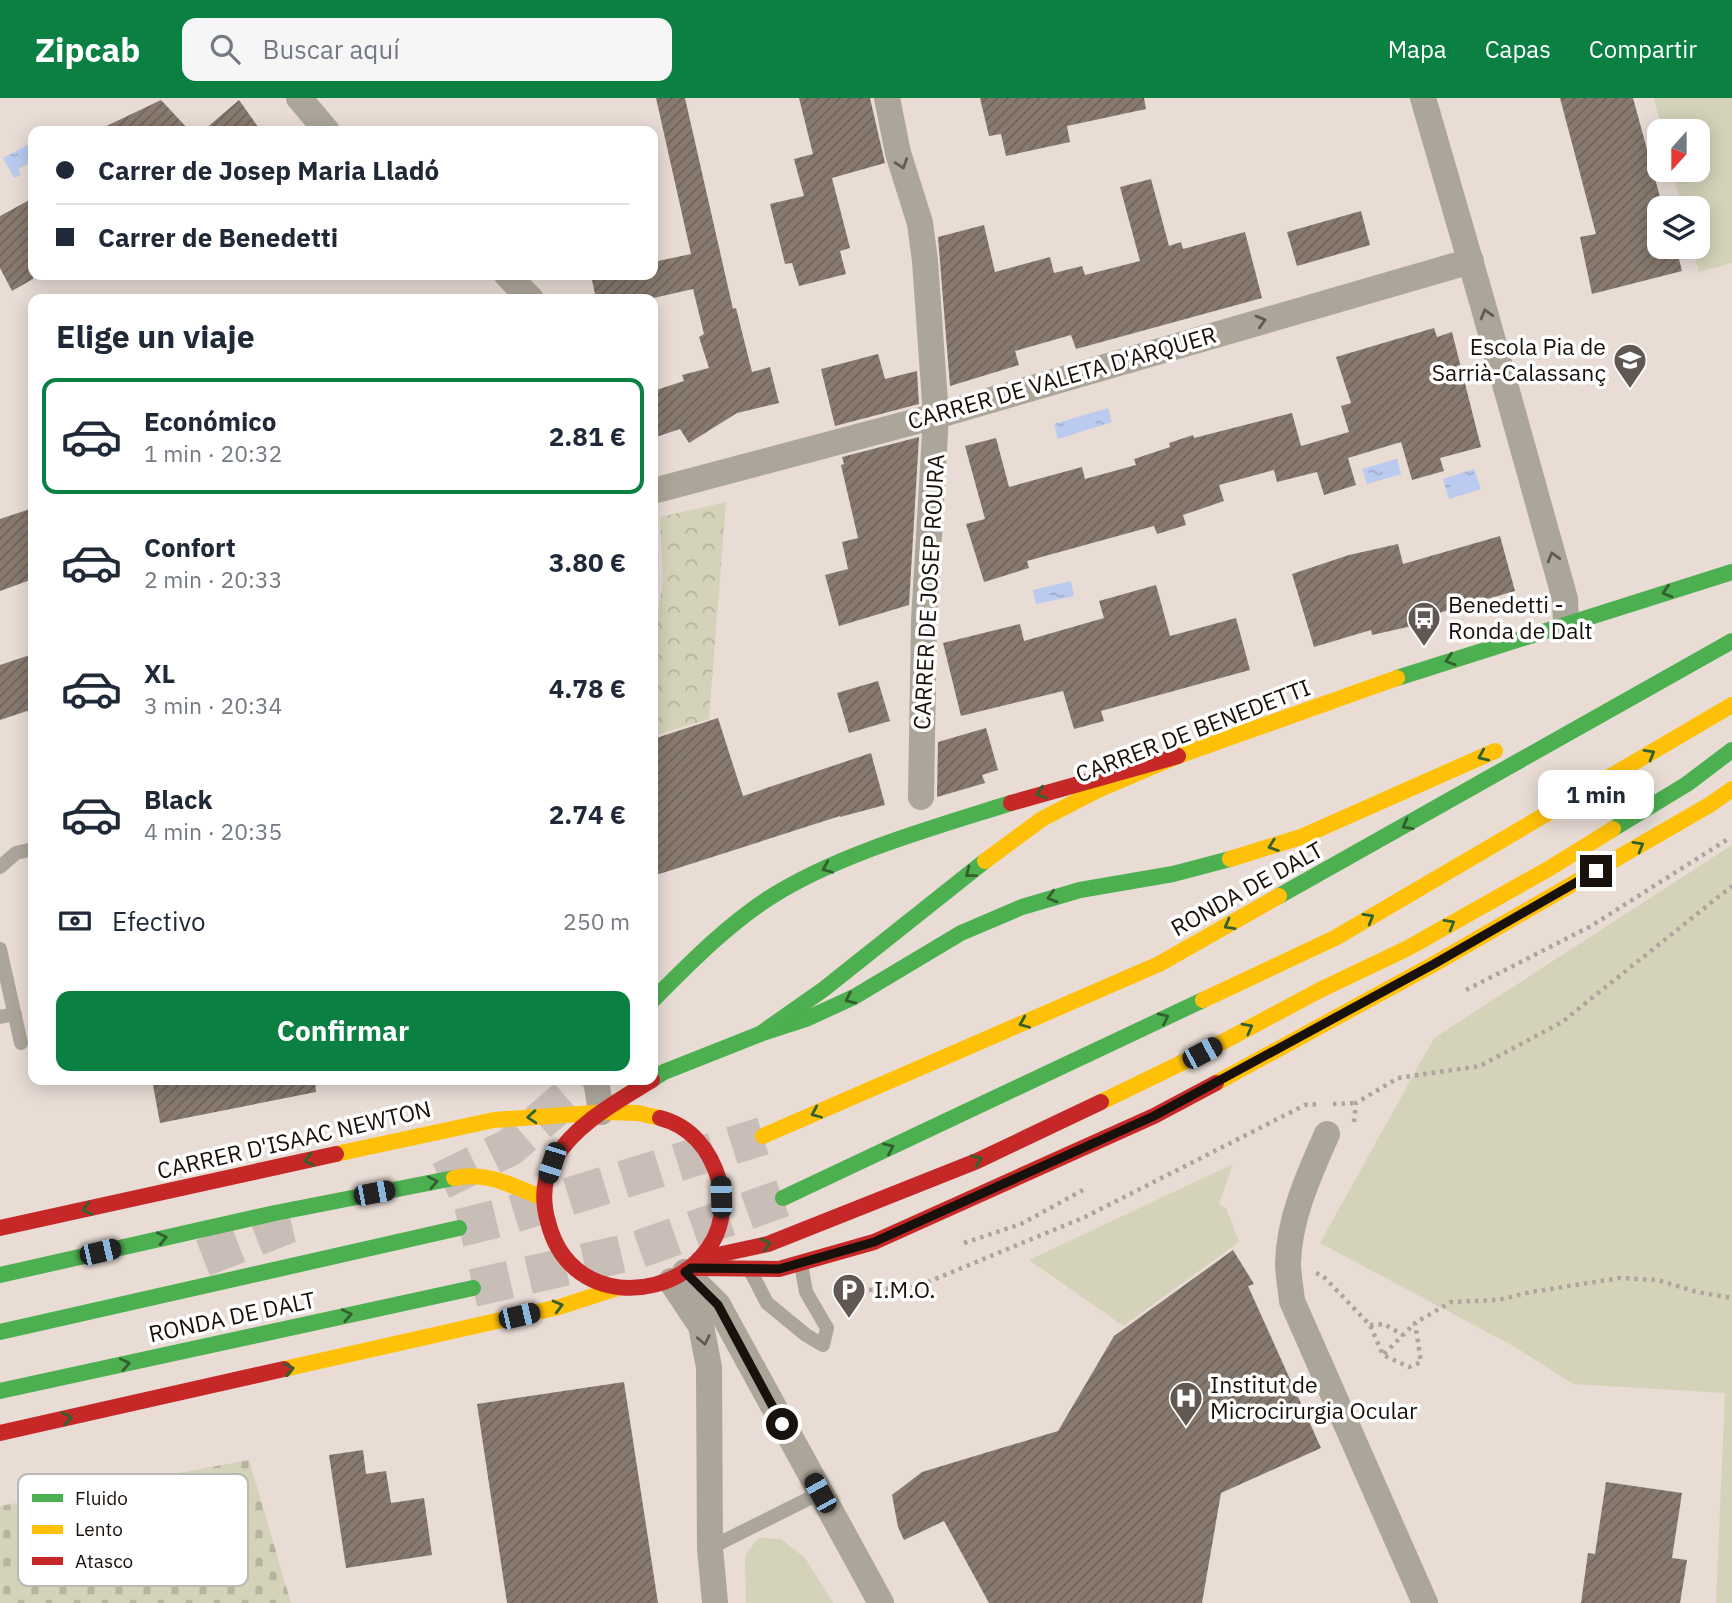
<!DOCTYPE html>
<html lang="es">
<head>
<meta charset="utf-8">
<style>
  :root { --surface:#fff; --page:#f6f6f7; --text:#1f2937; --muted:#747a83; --line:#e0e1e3; --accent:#0b8043 }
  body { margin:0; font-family:"IBM Plex Sans",sans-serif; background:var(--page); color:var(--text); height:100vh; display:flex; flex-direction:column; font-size:26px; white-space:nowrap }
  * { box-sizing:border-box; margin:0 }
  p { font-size:23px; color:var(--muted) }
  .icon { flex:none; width:38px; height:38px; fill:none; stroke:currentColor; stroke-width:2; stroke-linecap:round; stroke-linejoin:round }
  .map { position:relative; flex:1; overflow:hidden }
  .details { position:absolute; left:28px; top:196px; width:630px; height:791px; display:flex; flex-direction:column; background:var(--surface); border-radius:14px; box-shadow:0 4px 18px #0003 }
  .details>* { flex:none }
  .top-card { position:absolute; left:28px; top:28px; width:630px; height:154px; border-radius:14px; box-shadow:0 4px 18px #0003; display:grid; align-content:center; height:154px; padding:0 28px; background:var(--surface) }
  .needle { width:46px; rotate:201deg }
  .tools { position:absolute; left:1647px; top:21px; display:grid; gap:14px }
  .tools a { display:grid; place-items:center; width:63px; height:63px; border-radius:14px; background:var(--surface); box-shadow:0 4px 18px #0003; font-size:35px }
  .end { position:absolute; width:32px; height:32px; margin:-16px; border:9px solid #18110c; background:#fff; box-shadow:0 0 0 4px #fff }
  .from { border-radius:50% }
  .bubble { position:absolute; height:49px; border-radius:14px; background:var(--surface); box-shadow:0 4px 18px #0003; font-size:23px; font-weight:700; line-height:49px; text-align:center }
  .car { position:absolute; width:21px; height:42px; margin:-21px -10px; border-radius:9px; box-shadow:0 0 5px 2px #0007; background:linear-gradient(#222 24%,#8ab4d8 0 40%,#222 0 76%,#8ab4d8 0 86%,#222 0) }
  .top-card b { display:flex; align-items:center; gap:24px; height:66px; font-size:26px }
  .top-card b+b { border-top:2px solid var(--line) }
  .top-card i { width:18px; height:18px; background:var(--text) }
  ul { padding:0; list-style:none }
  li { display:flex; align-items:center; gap:21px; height:116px; margin:0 14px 10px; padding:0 14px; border:4px solid transparent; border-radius:14px }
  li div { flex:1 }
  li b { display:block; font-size:26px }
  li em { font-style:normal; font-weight:700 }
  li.active { border-color:var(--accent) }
  li>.icon { width:63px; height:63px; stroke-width:1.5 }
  h2 { padding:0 28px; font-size:32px; line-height:84px }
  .pay { display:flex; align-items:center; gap:18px; height:77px; padding:0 28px; font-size:26px }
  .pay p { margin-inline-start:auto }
  .primary-button { display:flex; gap:14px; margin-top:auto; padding:14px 28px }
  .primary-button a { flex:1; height:80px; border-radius:14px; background:var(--accent); color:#fff; font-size:28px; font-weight:700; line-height:80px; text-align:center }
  header { display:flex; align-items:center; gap:42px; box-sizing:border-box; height:98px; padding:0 35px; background:var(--accent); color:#fff }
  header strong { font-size:33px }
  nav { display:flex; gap:38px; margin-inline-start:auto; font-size:24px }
  .search { width:490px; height:63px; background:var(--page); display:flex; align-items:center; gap:18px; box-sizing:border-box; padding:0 24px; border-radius:14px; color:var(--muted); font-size:26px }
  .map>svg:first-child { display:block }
</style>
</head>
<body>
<header>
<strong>Zipcab</strong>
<div class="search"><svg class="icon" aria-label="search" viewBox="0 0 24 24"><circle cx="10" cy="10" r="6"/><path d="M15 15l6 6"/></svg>Buscar aquí</div>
<nav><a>Mapa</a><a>Capas</a><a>Compartir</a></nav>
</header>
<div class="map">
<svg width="1732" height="1505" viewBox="0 0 1732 1505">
  <defs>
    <pattern id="cemetery-stones" width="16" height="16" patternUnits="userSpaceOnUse" patternTransform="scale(1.75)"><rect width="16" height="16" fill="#d5d2ba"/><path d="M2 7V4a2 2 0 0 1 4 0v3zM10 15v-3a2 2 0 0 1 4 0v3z" fill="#b6b39f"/></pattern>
    <pattern id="park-crowns" width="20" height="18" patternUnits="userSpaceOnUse" patternTransform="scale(1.75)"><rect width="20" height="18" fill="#d5d2ba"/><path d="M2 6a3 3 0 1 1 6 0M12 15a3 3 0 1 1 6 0" fill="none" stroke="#b6b39f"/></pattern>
    <pattern id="water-ripples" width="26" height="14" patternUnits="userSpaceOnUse" patternTransform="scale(1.75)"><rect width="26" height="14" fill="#bacbef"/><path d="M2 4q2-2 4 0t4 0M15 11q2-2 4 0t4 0" fill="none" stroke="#9fadcc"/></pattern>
    <pattern id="building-hatch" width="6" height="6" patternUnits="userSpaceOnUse" patternTransform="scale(1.75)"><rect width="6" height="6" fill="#887a6f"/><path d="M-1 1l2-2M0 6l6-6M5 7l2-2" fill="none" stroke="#6e635a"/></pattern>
  </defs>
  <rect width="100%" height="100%" fill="#e8dcd5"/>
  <g fill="#d5d2ba">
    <polygon points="1654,0 1732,0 1732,165 1699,174 1692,149 1698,149 1698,110 1682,110 1672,72 1698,72 1698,33 1662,33"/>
    <polygon points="1732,747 1732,1505 1716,1505 1725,1295 1573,1286 1515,1249 1320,1145 1434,940"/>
    <polygon points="1233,1066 1219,1106 1226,1110 1239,1144 1126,1226 1125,1229 1029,1162"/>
    <polygon points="758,1440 781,1441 805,1460 833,1505 746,1505 745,1458"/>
  </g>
  <polygon fill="url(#cemetery-stones)" points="249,1362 291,1505 0,1505 0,1408"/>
  <polygon fill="url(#park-crowns)" points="726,404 709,621 653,638 653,549 663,482 660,419"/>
  <g fill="url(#water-ripples)">
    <polygon points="33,44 33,63 18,71 21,77 14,80 3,60"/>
    <polygon points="1108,310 1112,324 1058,341 1054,326"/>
    <polygon points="1397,361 1401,376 1367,386 1362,371"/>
    <polygon points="1474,371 1481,391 1449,401 1443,381"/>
    <polygon points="1071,483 1074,498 1036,506 1033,492"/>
  </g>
  <g fill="url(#building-hatch)">
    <polygon points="656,0 685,0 733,211 736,210 752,274 770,269 779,305 737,315 689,345 680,331 653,340 653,293 684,283 682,277 709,270 699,239 704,236 693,191 649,201 596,201 591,177 653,177 653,164 691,156"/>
    <polygon points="799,0 870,0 885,65 832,80 850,150 840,153 846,176 799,188 792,165 785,166 770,106 804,98 794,61 813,56"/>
    <polygon points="980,0 1144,0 1146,11 1067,28 1070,44 1006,58 1001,36 989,38"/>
    <polygon points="1560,0 1633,0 1663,110 1659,110 1659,149 1676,149 1682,173 1592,196 1580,139 1596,136"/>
    <polygon points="161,2 190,33 96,33"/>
    <polygon points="239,2 261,33 203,33"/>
    <polygon points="1151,81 1169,148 1181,144 1183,151 1245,134 1262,200 1076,251 1071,237 1015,253 1019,267 950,288 938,139 984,127 995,174 1050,159 1054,175 1082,168 1085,177 1140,163 1120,89"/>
    <polygon points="33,100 33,181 12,193 0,170 0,118"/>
    <polygon points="1361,113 1370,147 1297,168 1287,134"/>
    <polygon points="1434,230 1437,239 1452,234 1481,349 1440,360 1444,373 1412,382 1401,344 1348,360 1356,387 1324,397 1317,374 1277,384 1274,372 1219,387 1224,403 1183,417 1186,427 1157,436 1154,428 1027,463 1029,470 984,484 966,426 985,421 965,348 996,340 1009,389 1082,369 1085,381 1136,367 1134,361 1170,349 1169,345 1193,337 1194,340 1292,315 1301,348 1349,334 1341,308 1351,305 1336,259"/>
    <polygon points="878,256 885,281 917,273 919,306 835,328 821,271"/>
    <polygon points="919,339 909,507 839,528 825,477 848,471 842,444 858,440 841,367 844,366 842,359"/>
    <polygon points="33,410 33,481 0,493 0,421"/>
    <polygon points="1500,438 1515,493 1411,523 1412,528 1372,537 1371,532 1314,549 1292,476 1349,457 1398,446 1403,466"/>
    <polygon points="1156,487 1170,538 1236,520 1250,572 1101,613 1104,623 1074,631 1063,593 961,618 943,545 1020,526 1024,543 1104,520 1099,503"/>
    <polygon points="33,556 33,611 0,622 0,567"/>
    <polygon points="878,583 890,623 849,635 837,595"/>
    <polygon points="718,620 743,698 871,655 885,707 840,719 840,718 653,778 653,641"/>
    <polygon points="986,630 998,672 982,677 985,685 937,699 938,644"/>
    <polygon points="152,982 315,982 316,994 160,1025"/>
    <polygon points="1233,1152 1254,1186 1248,1188 1321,1350 1221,1395 1202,1505 989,1505 944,1423 904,1442 898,1429 892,1397 922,1374 1058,1333 1114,1238"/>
    <polygon points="624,1284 658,1505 507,1505 477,1306"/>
    <polygon points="363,1352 366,1376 386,1373 391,1405 424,1400 432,1457 346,1470 329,1357"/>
    <polygon points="1606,1384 1682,1395 1672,1460 1687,1462 1680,1505 1581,1505 1588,1455 1595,1456"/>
  </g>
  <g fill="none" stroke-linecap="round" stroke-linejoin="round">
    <g stroke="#c9beb7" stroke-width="38" stroke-dasharray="38 19" stroke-linecap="butt">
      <polyline points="441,1083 510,1049 569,998 583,982"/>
      <polyline points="459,1130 500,1120 763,1038"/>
      <polyline points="203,1160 289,1126 306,1122"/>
      <polyline points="473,1190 634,1153 783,1100"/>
    </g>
    <g stroke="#ada59d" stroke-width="4.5" stroke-dasharray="3.5 5" stroke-linecap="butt">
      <polyline points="1466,892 1591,828 1728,741"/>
      <polyline points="1333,1006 1356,1005"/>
      <polyline points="1354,1024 1356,1005 1398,980 1480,968 1562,924 1732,788"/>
      <polyline points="964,1145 1021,1126 1083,1092"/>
      <polyline points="1316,1175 1323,1178 1370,1227 1383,1257 1409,1269 1421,1264 1415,1225 1451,1204 1498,1202 1531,1194 1620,1180 1658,1182 1697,1194 1732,1200"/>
      <polyline points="835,1194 916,1189 1085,1119 1305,1007 1321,1006"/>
      <polyline points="1370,1227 1384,1226 1403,1237"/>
      <polyline points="1384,1256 1415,1225"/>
    </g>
    <g stroke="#aca599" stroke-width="14">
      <polyline points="0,769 16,755 33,751"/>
      <polyline points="0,851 21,945"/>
      <polyline points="0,919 15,916"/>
      <polyline points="751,1174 767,1205 806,1237 823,1247 827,1230 806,1194 801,1166"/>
      <polyline points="710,1450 820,1395"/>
    </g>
    <g stroke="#aca599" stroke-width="26">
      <polyline points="299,0 327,33"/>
      <polyline points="887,0 898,55 920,125 925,163 936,318 924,523 921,699"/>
      <polyline points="1423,0 1481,200 1565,501 1566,526"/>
      <polyline points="507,177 531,201"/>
      <polyline points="653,393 936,318 1471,163"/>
      <polyline points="596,982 601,1014"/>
      <path d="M1327,1036C1309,1077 1289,1120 1288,1165C1288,1178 1291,1191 1292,1203L1425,1505"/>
      <polyline points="685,1174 718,1207 881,1505"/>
      <polyline points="671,1183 701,1228 709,1269 710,1450 715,1505"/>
    </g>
    <g stroke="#4caf50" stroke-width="16">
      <polyline points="1397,580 1732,474"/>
      <polyline points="1613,731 1687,686 1732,652"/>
      <polyline points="1279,798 1732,543"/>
      <path d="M653,902C689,866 726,828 769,800C838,756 932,730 1011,705"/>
      <polyline points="760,936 806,921 854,899 961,835 1022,809 1080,792 1173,776 1230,761"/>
      <polyline points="653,981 664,974 760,936 824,891 985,763"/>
      <polyline points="783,1100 1203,902"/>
      <polyline points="0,1177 275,1115 454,1080"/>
      <polyline points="0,1234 459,1130"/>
      <polyline points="0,1293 473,1190"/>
    </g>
    <g stroke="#ffc107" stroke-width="16">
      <polyline points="1230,761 1301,739 1495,653"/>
      <polyline points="985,763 1042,721 1098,692 1178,658 1397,580"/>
      <polyline points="1203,902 1335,840 1732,607"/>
      <polyline points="1216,985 1434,866 1711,706 1732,691"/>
      <polyline points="1101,1004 1202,955 1320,892 1408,850 1550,770 1613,731"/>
      <polyline points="763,1038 1159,866 1279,798"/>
      <polyline points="336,1056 494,1022 608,1014 638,1015 660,1020"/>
      <path d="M454,1080C488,1073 512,1088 543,1100"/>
      <polyline points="284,1271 559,1209 618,1190"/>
    </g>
    <g stroke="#c62828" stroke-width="16">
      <polyline points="1011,705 1178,658"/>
      <path d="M652,982C618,1003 575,1026 554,1062C543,1081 542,1103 548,1124C577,1238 747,1191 719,1082C710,1052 691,1028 660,1020"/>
      <polyline points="0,1130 336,1056"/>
      <polyline points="699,1161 768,1146 977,1063 1101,1004"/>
      <polyline points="694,1170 779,1171 874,1144 1154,1018 1216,985"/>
      <polyline points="0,1335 284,1271"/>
    </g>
  </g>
  <defs><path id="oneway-chevron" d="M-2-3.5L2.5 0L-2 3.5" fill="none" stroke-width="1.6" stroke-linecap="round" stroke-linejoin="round" transform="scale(1.75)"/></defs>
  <g stroke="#625b52">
    <use href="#oneway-chevron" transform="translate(902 66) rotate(71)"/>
    <use href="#oneway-chevron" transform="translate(1486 216) rotate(-106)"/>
    <use href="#oneway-chevron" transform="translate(1261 223) rotate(-16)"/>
    <use href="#oneway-chevron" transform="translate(1553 459) rotate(-106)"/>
    <use href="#oneway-chevron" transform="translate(704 1242) rotate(79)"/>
  </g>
  <g stroke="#32602e">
    <use href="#oneway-chevron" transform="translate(1667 494) rotate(163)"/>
    <use href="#oneway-chevron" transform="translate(1450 562) rotate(163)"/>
    <use href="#oneway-chevron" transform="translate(1650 656) rotate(-30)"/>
    <use href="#oneway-chevron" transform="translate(1483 658) rotate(156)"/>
    <use href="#oneway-chevron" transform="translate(1041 695) rotate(163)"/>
    <use href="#oneway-chevron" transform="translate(1407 727) rotate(151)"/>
    <use href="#oneway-chevron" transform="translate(1273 748) rotate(161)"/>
    <use href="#oneway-chevron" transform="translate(1639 748) rotate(-30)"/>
    <use href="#oneway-chevron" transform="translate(827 770) rotate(157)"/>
    <use href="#oneway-chevron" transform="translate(970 775) rotate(142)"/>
    <use href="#oneway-chevron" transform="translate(1052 799) rotate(164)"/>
    <use href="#oneway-chevron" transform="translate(1369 820) rotate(-30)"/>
    <use href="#oneway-chevron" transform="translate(1450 826) rotate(-30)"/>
    <use href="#oneway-chevron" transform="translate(1229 827) rotate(151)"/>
    <use href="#oneway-chevron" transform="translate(850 901) rotate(154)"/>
    <use href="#oneway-chevron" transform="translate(1164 920) rotate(-25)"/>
    <use href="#oneway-chevron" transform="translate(1024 925) rotate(157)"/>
    <use href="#oneway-chevron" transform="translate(1248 930) rotate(-28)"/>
    <use href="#oneway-chevron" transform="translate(816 1015) rotate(157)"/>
    <use href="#oneway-chevron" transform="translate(532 1019) rotate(176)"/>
    <use href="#oneway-chevron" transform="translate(889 1050) rotate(-25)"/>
    <use href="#oneway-chevron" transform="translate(309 1062) rotate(167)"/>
    <use href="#oneway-chevron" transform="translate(977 1062) rotate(-24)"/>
    <use href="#oneway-chevron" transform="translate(433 1084) rotate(-11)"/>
    <use href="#oneway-chevron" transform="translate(87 1111) rotate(168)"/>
    <use href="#oneway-chevron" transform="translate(162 1140) rotate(-13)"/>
    <use href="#oneway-chevron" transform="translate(766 1146) rotate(-16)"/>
    <use href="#oneway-chevron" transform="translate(558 1208) rotate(-15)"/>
    <use href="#oneway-chevron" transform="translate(347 1217) rotate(-12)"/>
    <use href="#oneway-chevron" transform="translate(125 1266) rotate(-12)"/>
    <use href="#oneway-chevron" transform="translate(289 1271) rotate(-13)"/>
    <use href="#oneway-chevron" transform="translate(67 1320) rotate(-13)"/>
  </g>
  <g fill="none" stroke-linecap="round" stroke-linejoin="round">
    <polyline stroke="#18110c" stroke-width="9" points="782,1326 718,1207 685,1174 691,1170 779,1171 874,1144 1154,1018 1434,866 1596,773"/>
  </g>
  <defs>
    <symbol id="school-pin" viewBox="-11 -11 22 30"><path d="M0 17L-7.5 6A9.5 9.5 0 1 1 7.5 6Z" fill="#615852" stroke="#fff"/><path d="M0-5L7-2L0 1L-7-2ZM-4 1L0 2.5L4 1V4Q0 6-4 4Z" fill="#fff"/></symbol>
    <symbol id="bus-pin" viewBox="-11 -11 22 30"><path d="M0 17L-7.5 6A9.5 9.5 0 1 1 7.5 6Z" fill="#615852" stroke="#fff"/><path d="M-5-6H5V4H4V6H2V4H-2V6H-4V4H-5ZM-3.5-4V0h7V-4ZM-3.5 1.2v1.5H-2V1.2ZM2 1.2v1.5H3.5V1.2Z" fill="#fff"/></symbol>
    <symbol id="parking-pin" viewBox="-11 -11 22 30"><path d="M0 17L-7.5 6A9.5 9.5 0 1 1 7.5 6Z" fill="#615852" stroke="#fff"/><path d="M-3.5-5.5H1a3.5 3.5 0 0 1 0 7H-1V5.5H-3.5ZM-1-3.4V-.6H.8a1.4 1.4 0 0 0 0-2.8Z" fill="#fff"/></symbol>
    <symbol id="hospital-pin" viewBox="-11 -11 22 30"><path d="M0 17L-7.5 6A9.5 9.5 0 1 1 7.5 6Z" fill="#615852" stroke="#fff"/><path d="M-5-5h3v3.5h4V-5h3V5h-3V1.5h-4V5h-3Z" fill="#fff"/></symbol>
  </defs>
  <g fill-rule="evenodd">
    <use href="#school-pin" x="1611" y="243" width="38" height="52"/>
    <use href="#bus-pin" x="1405" y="501" width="38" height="52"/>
    <use href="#parking-pin" x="830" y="1173" width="38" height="52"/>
    <use href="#hospital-pin" x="1167" y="1281" width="38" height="52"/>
  </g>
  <g text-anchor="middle" stroke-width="7" stroke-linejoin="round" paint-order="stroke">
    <g font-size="23" fill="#18110c" stroke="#fff" text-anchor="start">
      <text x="1606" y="257" text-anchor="end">Escola Pia de<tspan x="1606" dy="26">Sarrià-Calassanç</tspan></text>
      <text x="1448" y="515">Benedetti -<tspan x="1448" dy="26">Ronda de Dalt</tspan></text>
      <text x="874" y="1200">I.M.O.</text>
      <text x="1210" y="1295">Institut de<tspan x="1210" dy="26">Microcirurgia Ocular</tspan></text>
    </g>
    <g font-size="23" fill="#18110c" stroke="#fff">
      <text transform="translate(1062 280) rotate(-16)" y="8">CARRER DE VALETA D'ARQUER</text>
      <text transform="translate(929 494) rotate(-87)" y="8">CARRER DE JOSEP ROURA</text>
      <text transform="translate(1193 633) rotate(-21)" y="8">CARRER DE BENEDETTI</text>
      <text transform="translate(1247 791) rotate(-29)" y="8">RONDA DE DALT</text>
      <text transform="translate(294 1042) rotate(-13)" y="8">CARRER D'ISAAC NEWTON</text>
      <text transform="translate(232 1219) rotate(-12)" y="8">RONDA DE DALT</text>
    </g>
  </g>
  <rect x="18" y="1376" width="230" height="112" rx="10" fill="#fff" stroke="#bab8b6" stroke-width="2"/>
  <rect x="32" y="1396" width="31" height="8" fill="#4caf50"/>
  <rect x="32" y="1427" width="31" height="9" fill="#ffc107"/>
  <rect x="32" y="1459" width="31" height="8" fill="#c62828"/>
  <g font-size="19" fill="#18110c">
    <text x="75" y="1407">Fluido</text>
    <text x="75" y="1438">Lento</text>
    <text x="75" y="1470">Atasco</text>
  </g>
</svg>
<div class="tools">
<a><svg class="needle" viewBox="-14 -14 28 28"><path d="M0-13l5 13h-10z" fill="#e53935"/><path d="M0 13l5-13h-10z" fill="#747a83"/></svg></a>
<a><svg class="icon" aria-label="layers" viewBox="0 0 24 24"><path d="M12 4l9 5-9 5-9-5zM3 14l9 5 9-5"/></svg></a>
</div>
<i class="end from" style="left:782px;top:1326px"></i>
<i class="end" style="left:1596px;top:773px"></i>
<div class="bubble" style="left:1538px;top:672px;width:116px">1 min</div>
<i class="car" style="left:1202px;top:955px;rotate:62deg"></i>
<i class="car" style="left:552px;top:1065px;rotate:198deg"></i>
<i class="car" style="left:374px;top:1095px;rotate:79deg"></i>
<i class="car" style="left:721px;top:1099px;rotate:358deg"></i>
<i class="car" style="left:100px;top:1154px;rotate:77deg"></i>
<i class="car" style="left:519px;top:1218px;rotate:77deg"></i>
<i class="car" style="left:820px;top:1395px;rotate:331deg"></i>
<div class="top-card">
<b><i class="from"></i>Carrer de Josep Maria Lladó</b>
<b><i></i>Carrer de Benedetti</b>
</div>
<section class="details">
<h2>Elige un viaje</h2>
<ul>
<li class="active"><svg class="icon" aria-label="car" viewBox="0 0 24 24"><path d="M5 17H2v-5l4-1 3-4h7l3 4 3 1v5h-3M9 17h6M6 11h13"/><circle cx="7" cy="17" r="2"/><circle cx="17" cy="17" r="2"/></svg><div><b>Económico</b><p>1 min · 20:32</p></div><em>2.81 €</em></li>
<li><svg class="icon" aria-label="car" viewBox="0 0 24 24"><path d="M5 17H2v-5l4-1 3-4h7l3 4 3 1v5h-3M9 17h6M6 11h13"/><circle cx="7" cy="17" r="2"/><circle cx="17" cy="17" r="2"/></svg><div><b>Confort</b><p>2 min · 20:33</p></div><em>3.80 €</em></li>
<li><svg class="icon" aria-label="car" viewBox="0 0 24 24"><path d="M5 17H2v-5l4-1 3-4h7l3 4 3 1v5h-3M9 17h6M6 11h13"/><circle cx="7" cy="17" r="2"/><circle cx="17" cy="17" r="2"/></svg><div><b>XL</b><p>3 min · 20:34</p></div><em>4.78 €</em></li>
<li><svg class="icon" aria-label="car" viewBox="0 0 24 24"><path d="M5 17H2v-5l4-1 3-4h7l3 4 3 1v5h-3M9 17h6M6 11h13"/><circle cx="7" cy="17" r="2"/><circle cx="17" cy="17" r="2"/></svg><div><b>Black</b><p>4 min · 20:35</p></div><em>2.74 €</em></li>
</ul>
<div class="pay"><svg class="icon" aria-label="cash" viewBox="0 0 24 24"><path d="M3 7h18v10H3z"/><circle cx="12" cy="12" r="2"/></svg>Efectivo<p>250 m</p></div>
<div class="primary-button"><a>Confirmar</a></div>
</section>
</div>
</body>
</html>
